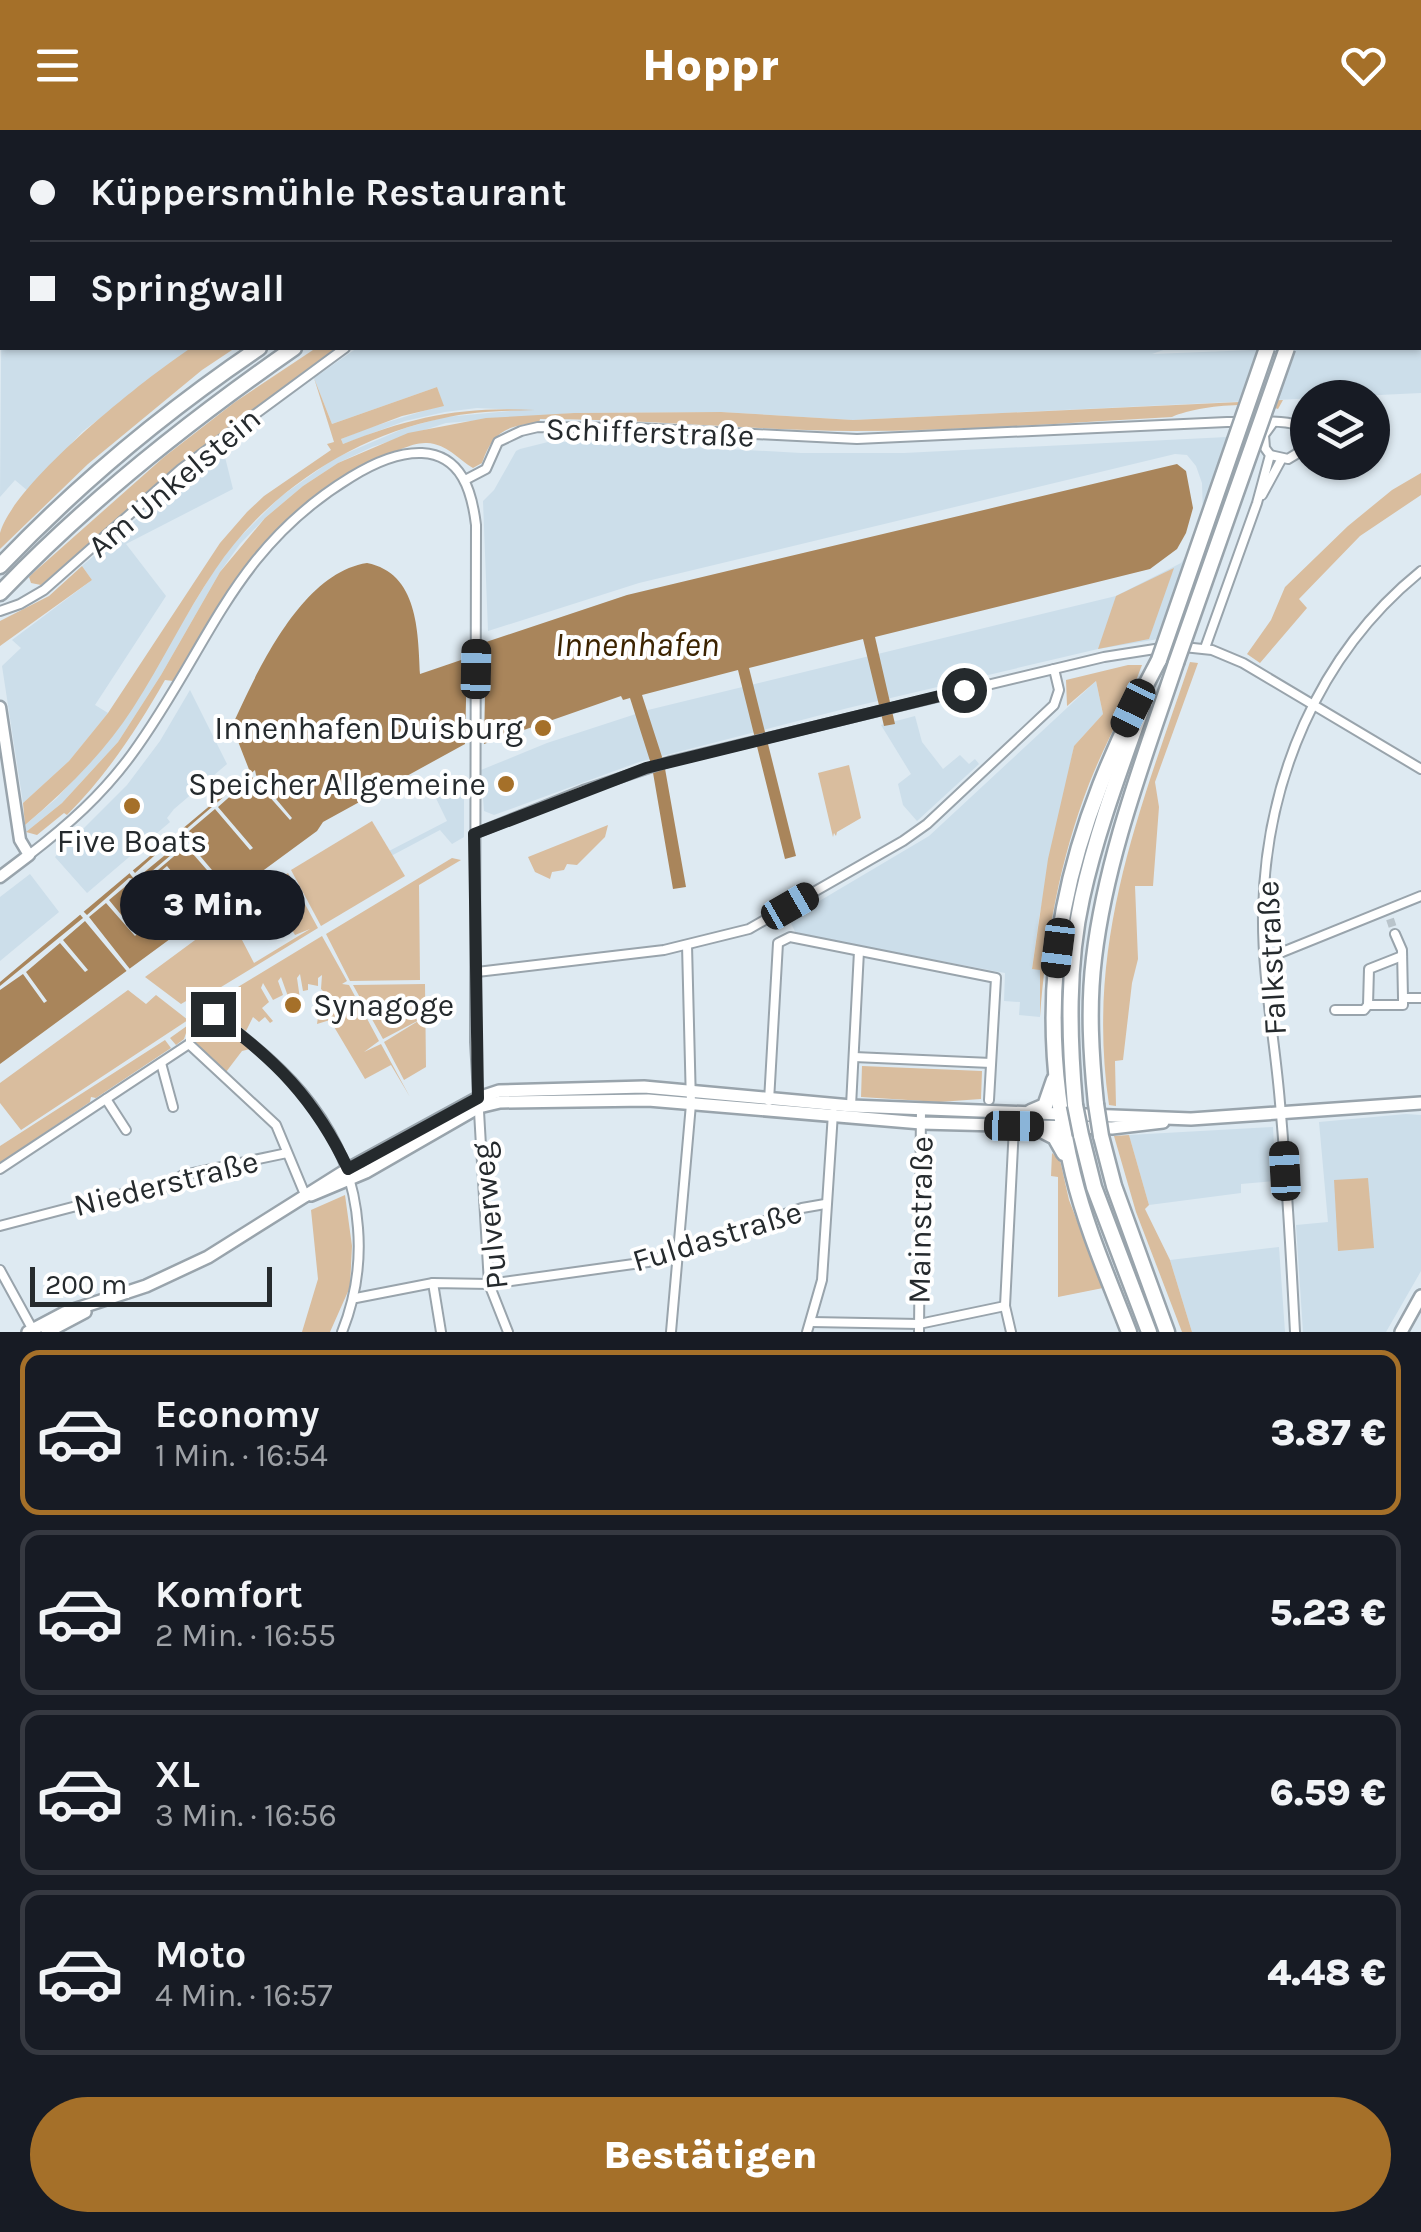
<!DOCTYPE html>
<html lang="de">
<head>
<meta charset="utf-8">
<style>
  :root { --surface:#171b24; --page:#20242c; --text:#f1f3f6; --muted:#9ea1a6; --line:#363941; --accent:#a57029 }
  body { margin:0; font-family:Karla,sans-serif; background:var(--page); color:var(--text); height:100vh; display:flex; flex-direction:column; font-size:38px; white-space:nowrap }
  * { box-sizing:border-box; margin:0 }
  p { font-size:32px; color:var(--muted) }
  .icon { flex:none; width:55px; height:55px; fill:none; stroke:currentColor; stroke-width:2; stroke-linecap:round; stroke-linejoin:round }
  .map { position:relative; height:1202px; overflow:hidden }
  .drawer { display:flex; flex-direction:column; background:var(--surface); flex:1 }
  .drawer>* { flex:none }
  .banner { position:absolute; left:0px; top:0px; width:1422px; height:220px; box-shadow:0 2px 8px #0004; display:grid; align-content:center; height:220px; padding:0 30px; background:var(--surface) }
  .controls { position:absolute; left:1290px; top:250px; display:grid; gap:20px }
  .controls a { display:grid; place-items:center; width:100px; height:100px; border-radius:50%; background:var(--surface); box-shadow:0 2px 8px #0004; font-size:50px }
  .scale { position:absolute; left:30px; bottom:25px; width:242px; box-sizing:border-box; padding-left:10px; border:5px solid #252a2d; border-top:0; font-size:28px; line-height:35px; white-space:nowrap; color:#252a2d; -webkit-text-stroke:8px #fff; paint-order:stroke }
  .end { position:absolute; width:45px; height:45px; margin:-22px; border:12px solid #252a2d; background:#fff; box-shadow:0 0 0 5px #fff }
  .from { border-radius:50% }
  .bubble { position:absolute; height:70px; border-radius:35px; background:var(--surface); box-shadow:0 2px 8px #0004; font-size:32px; font-weight:800; line-height:70px; text-align:center }
  .car { position:absolute; width:30px; height:60px; margin:-30px -15px; border-radius:12px; box-shadow:0 0 8px 2px #0007; background:linear-gradient(#222 24%,#8ab4d8 0 40%,#222 0 76%,#8ab4d8 0 86%,#222 0) }
  .banner b { display:flex; align-items:center; gap:35px; height:95px; font-size:38px }
  .banner b+b { border-top:2px solid var(--line) }
  .banner i { width:25px; height:25px; background:var(--text) }
  ul { padding:18px 0 0; list-style:none }
  li { display:flex; align-items:center; gap:30px; height:165px; margin:0 20px 15px; padding:0 10px; border:5px solid var(--line); border-radius:20px }
  li div { flex:1 }
  li b { display:block; font-size:38px }
  li em { font-style:normal; font-weight:800 }
  li.active { border-color:var(--accent) }
  li>.icon { width:90px; height:90px; stroke-width:1.5 }
  .cta { display:flex; gap:20px; margin-top:auto; padding:20px 30px }
  .cta a { flex:1; height:115px; border-radius:60px; background:var(--accent); color:#fff; font-size:40px; font-weight:800; line-height:115px; text-align:center }
  header { display:flex; justify-content:space-between; align-items:center; height:130px; padding:0 30px; background:var(--accent); color:#fff; font-size:45px; font-weight:800 }
  .map>svg:first-child { display:block }
</style>
</head>
<body>
<header><svg class="icon" aria-label="menu" viewBox="0 0 24 24"><path d="M4 6h16M4 12h16M4 18h16"/></svg>Hoppr<svg class="icon" aria-label="heart" viewBox="0 0 24 24"><path d="M12 20l-8-8c-3-5 5-10 8-4 3-6 11-1 8 4z"/></svg></header>
<div class="map">
<svg width="1421" height="1202" viewBox="0 0 1421 1202">
  <rect width="100%" height="100%" fill="#deeaf2"/>
  <g fill="#ccdeea">
    <polygon points="2,114 2,218 191,218 82,302 28,361 15,350 0,367"/>
    <polygon points="1421,134 1421,263 853,290 721,282 574,283 446,293 372,317 338,333 303,356 265,388 240,414 220,442 161,545 118,612 62,673 26,702 25,695 57,668 112,607 215,439 236,411 280,367 335,328 405,298 445,287 520,280 477,278 445,282 405,291 343,314 341,309 368,298 443,275 437,257 332,294 314,248 357,218 1169,218 1152,224 1302,218 1420,218"/>
    <polygon points="1227,307 1250,313 1237,375 1195,503 1098,519 848,578 639,632 494,685 484,681 481,640 547,613 648,580 1116,466 1181,433 1193,415 1203,386 1202,353 1196,336 1187,325 1175,324 639,453 488,501 483,371 494,360 516,321 520,319 548,312 601,312 801,323 904,323"/>
    <polygon points="222,315 233,359 126,414 166,466 95,575 108,583 69,631 23,673 2,536 21,518 12,510 92,450 82,436"/>
    <polygon points="1096,551 1103,584 1074,616 1039,788 1032,839 1040,839 1040,887 1019,885 1020,872 1004,871 1005,843 796,804 789,789 929,706"/>
    <polygon points="190,560 227,634 174,679 167,688 170,692 87,763 55,727 127,655 160,611"/>
    <polygon points="915,586 922,612 943,639 960,625 969,634 975,629 979,634 917,691 903,675 898,654 911,644 881,595"/>
    <polygon points="449,651 464,653 464,707 452,714 440,700 391,726 389,721 447,691 432,660"/>
    <polygon points="30,744 59,782 0,831 0,767"/>
    <polygon points="1406,984 1421,985 1421,1141 1386,1202 1303,1202 1296,1095 1328,1092 1319,992"/>
    <polygon points="1273,997 1276,1051 1241,1054 1241,1063 1149,1075 1129,1005"/>
    <polygon points="1279,1117 1285,1202 1192,1202 1170,1130"/>
  </g>
  <g fill="#d9bd9e">
    <path d="M191,218H235L202,240L88,334L0,419C0,414 0,408 0,403C14,352 145,248 191,218Z"/>
    <polygon points="316,218 337,218 182,333 41,455 31,453 29,447 32,444 164,327 235,272"/>
    <path d="M314,248L332,294L437,257L444,276L402,286L341,309L343,314C411,287 462,276 535,280C505,281 474,281 444,288C353,306 267,362 215,440C185,484 162,533 133,578C104,623 66,660 25,695L23,673L69,631L108,583L220,413L247,382L264,366L331,320L327,314L334,312Z"/>
    <path d="M1283,270L1278,279C1252,271 1196,276 1172,287C1066,293 958,301 852,301C748,300 644,289 540,289L539,293C506,295 492,303 482,333L473,338C458,329 447,314 427,313C412,312 391,324 377,330C274,376 228,459 173,551L165,550C137,599 107,645 67,685L64,683L37,705L26,702L62,673L118,612L161,545L220,442L265,388L303,356L338,333L408,303L486,288L574,283L721,282L853,290Z"/>
    <polygon points="1421,343 1421,365 1360,406 1299,469 1307,478 1260,533 1247,524 1271,490 1285,457 1348,396 1392,360"/>
    <polygon points="82,436 92,450 0,516 0,491 49,466"/>
    <polygon points="1174,438 1149,509 1098,519 1116,466"/>
    <path d="M1190,532L1198,533L1155,652L1159,677L1153,756H1135L1138,829L1132,853L1123,930L1115,931L1116,976L1109,975C1085,812 1139,683 1190,532Z"/>
    <path d="M1128,535H1142C1127,576 1105,613 1089,654C1060,729 1046,807 1040,887V840L1032,839L1048,729L1074,616L1103,584L1096,551L1067,576L1066,550Z"/>
    <polygon points="849,635 861,688 837,702 836,706 834,703 833,707 818,643"/>
    <polygon points="372,691 405,746 321,796 291,740"/>
    <polygon points="608,695 605,707 577,735 567,734 564,740 552,742 550,749 535,742 528,727"/>
    <polygon points="452,728 461,730 419,755 420,850 350,851 326,804"/>
    <polygon points="288,743 318,798 203,868 198,864 181,874 145,847 229,785 254,833 310,799 295,805 278,776 291,768 280,748"/>
    <polygon points="322,806 347,851 342,854 349,855 379,911 364,922 381,914 410,967 391,935 365,949 330,890 317,894 321,866 325,863 321,859 322,845 318,848 318,856 308,854 308,860 303,861 300,844 297,848 300,869 290,872 281,847 278,851 283,865 273,870 263,853 261,858 269,872 262,878 273,891 270,893 265,887 259,892 253,887 246,901 210,874"/>
    <polygon points="425,854 426,937 404,950 384,912 423,888 383,909 353,855"/>
    <polygon points="128,860 146,874 156,865 188,890 21,1000 0,973 0,953"/>
    <polygon points="208,888 250,919 242,921 226,942 191,910 190,903 186,903 184,909 176,915 170,908 191,893 196,897"/>
    <polygon points="165,910 171,918 96,968 91,967 90,972 0,1033 0,1016"/>
    <polygon points="862,936 982,941 981,969 939,972 861,967"/>
    <polygon points="1129,1005 1149,1075 1145,1079 1170,1130 1192,1202 1182,1202 1136,1082 1114,1006"/>
    <polygon points="1052,1023 1060,1030 1069,1070 1103,1158 1058,1167 1058,1047 1051,1046"/>
    <polygon points="1368,1048 1374,1118 1338,1121 1334,1050"/>
    <polygon points="345,1065 352,1116 350,1157 330,1202 302,1202 318,1149 311,1080"/>
  </g>
  <g fill="#a9855b">
    <polygon points="1177,334 1186,341 1193,378 1186,403 1177,419 1150,439 875,507 895,594 884,596 863,509 749,538 796,726 785,729 738,540 642,565 664,633 686,757 673,759 652,637 630,568 623,570 621,566 484,614 486,512 627,465"/>
    <path d="M367,433C418,443 418,501 420,544L467,528L465,614L323,692L317,701L0,934V852L250,642L232,596C257,542 301,443 367,433Z"/>
  </g>
  <polygon fill="#deeaf2" points="255,640 256,645 292,688 290,690 252,647 218,677 253,718 250,720 215,679 189,701 195,709 190,714 217,746 214,748 186,716 138,757 140,759 167,736 181,753 178,757 182,754 186,758 153,786 150,782 153,778 149,780 127,755 109,770 137,804 135,806 106,773 89,787 133,843 130,845 85,791 63,810 88,840 85,842 60,813 26,842 47,871 44,873 23,844 0,860 0,856 83,788 78,782 81,779 87,785 129,748 134,749 127,740 130,737 135,743 182,701 187,707 142,744 145,747 190,709 184,701"/>
  <g fill="none" stroke-linecap="round" stroke-linejoin="round">
    <polyline stroke="#b9c4cb" stroke-width="8" stroke-dasharray="8 4" stroke-linecap="butt" points="1390,789 1395,804"/>
    <defs>
      <g id="minor">
        <path d="M465,350L486,339L498,312L521,301L538,297L635,298L857,309L1227,292C1244,292 1284,289 1296,295L1302,309L1298,323L1288,329L1270,325"/>
        <polyline points="1262,365 1281,330"/>
        <polyline points="0,481 20,474 44,460 181,339 345,218"/>
        <polyline points="1205,518 1257,373 1270,325 1265,318 1264,305 1272,294"/>
        <polyline points="474,704 583,660 671,631 1104,527 1174,516 1212,520 1243,533 1421,639"/>
        <path d="M29,725C68,695 102,665 132,624C209,519 231,420 351,347C372,334 398,322 422,323C462,325 472,362 476,395L475,912L489,1154L508,1202"/>
        <polyline points="1395,804 1402,820 1403,868 1421,868"/>
        <polyline points="1265,829 1421,766"/>
        <polyline points="477,842 664,820 749,799 903,711 927,694 1054,575 1059,560 1054,539"/>
        <polyline points="1368,875 1403,875 1403,868"/>
        <polyline points="1335,880 1364,880 1368,875 1369,839 1402,826"/>
        <path d="M213,884C290,940 351,998 358,1098C361,1135 356,1167 342,1202"/>
        <polyline points="854,927 991,933"/>
        <polyline points="161,933 173,977"/>
        <polyline points="106,969 126,1000"/>
        <polyline points="769,971 778,813 790,807 996,848 989,970"/>
        <polyline points="851,976 859,821"/>
        <polyline points="0,1039 189,914 276,995 306,1067"/>
        <polyline points="0,1096 138,1060 160,1060 183,1045 287,1023"/>
        <polyline points="0,1140 34,1202"/>
        <polyline points="433,1153 441,1202"/>
        <polyline points="356,1168 433,1153 489,1154 648,1132 802,1078 825,1074"/>
        <polyline points="811,1192 919,1194 1005,1176"/>
        <polyline points="671,1202 691,974 687,815"/>
        <polyline points="807,1202 822,1150 833,983"/>
        <polyline points="919,1202 921,979"/>
        <polyline points="1011,1202 1005,1176 1014,996"/>
        <path d="M1295,1202C1291,1126 1287,1049 1280,973C1275,910 1262,847 1263,783C1265,652 1318,524 1421,441"/>
      </g>
      <polyline id="tertiary" points="0,577 20,710 29,725 0,747"/>
      <g id="secondary">
        <polyline points="313,2 320,0"/>
        <polyline points="0,105 2,104"/>
        <polyline points="311,1065 366,1042 479,977 500,972 648,970 921,993 1112,998 1163,992"/>
        <polyline points="28,1202 64,1183 146,1156 208,1127 348,1039 478,968 499,961 644,957 851,976 1191,989 1421,973"/>
        <polyline points="47,1202 85,1182"/>
        <polyline points="1401,1202 1421,1166"/>
      </g>
      <g id="motorway">
        <polyline points="1317,0 1317,2"/>
        <polyline points="685,2 692,0"/>
        <polyline points="745,2 752,0"/>
        <polyline points="771,2 785,0"/>
        <polyline points="1336,2 1336,0"/>
        <polyline points="1350,2 1350,0"/>
        <polyline points="1363,2 1363,0"/>
        <path d="M0,436C78,354 166,281 259,218"/>
        <path d="M0,463C89,370 189,291 294,218"/>
        <path d="M1096,974C1091,925 1088,877 1094,828C1106,727 1144,629 1176,533"/>
        <path d="M1075,975C1069,907 1067,835 1082,768C1096,704 1120,640 1142,578"/>
        <polyline points="1031,982 1045,976 1054,950"/>
        <polyline points="1034,996 1055,1007 1064,1023"/>
        <polyline points="1081,1005 1094,1057 1149,1202"/>
        <polyline points="1101,1006 1114,1056 1167,1202"/>
        <path d="M1129,1202C1109,1150 1086,1098 1073,1044C1026,851 1067,701 1159,530"/>
      </g>
    </defs>
    <use href="#minor" stroke="#99a4ac" stroke-width="12"/>
    <use href="#tertiary" stroke="#99a4ac" stroke-width="15"/>
    <use href="#secondary" stroke="#99a4ac" stroke-width="16"/>
    <use href="#motorway" stroke="#99a4ac" stroke-width="19"/>
    <use href="#minor" stroke="#fff" stroke-width="8"/>
    <use href="#tertiary" stroke="#fff" stroke-width="10"/>
    <use href="#secondary" stroke="#fff" stroke-width="11"/>
    <use href="#motorway" stroke="#fff" stroke-width="14"/>
    <defs>
      <g id="motorway-bridge">
        <polyline points="1159,530 1267,218"/>
        <polyline points="1176,533 1287,218"/>
        <polyline points="1096,974 1101,1006"/>
        <polyline points="1075,975 1081,1005"/>
      </g>
    </defs>
    <use href="#motorway-bridge" stroke="#99a4ac" stroke-width="19" stroke-linecap="butt"/>
    <use href="#motorway-bridge" stroke="#fff" stroke-width="14"/>
  </g>
  <g fill="none" stroke-linecap="round" stroke-linejoin="round">
    <path stroke="#252a2d" stroke-width="12" d="M213,884C275,929 315,969 348,1039L478,968L474,704L646,638L964,560"/>
  </g>
  <g fill="#a57029" stroke="#fff" stroke-width="4">
    <circle cx="543" cy="598" r="10"/>
    <circle cx="506" cy="654" r="10"/>
    <circle cx="132" cy="676" r="10"/>
    <circle cx="293" cy="875" r="10"/>
  </g>
  <g text-anchor="middle" stroke-width="8" stroke-linejoin="round" paint-order="stroke">
    <g font-size="32" fill="#252a2d" stroke="#fff">
      <text transform="translate(650 302) rotate(2)" y="11">Schifferstraße</text>
      <text transform="translate(174 352) rotate(-40)" y="11">Am Unkelstein</text>
      <text transform="translate(1271 828) rotate(-93)" y="11">Falkstraße</text>
      <text transform="translate(166 1053) rotate(-14)" y="11">Niederstraße</text>
      <text transform="translate(489 1086) rotate(-96)" y="11">Pulverweg</text>
      <text transform="translate(920 1090) rotate(-89)" y="11">Mainstraße</text>
      <text transform="translate(717 1106) rotate(-17)" y="11">Fuldastraße</text>
    </g>
    <g font-size="32" fill="#252a2d" stroke="#fff" text-anchor="end">
      <text x="523" y="609">Innenhafen Duisburg</text>
      <text x="486" y="665">Speicher Allgemeine</text>
      <text x="132" y="722" text-anchor="middle">Five Boats</text>
      <text x="313" y="886" text-anchor="start">Synagoge</text>
    </g>
    <g font-size="35" font-style="italic" fill="#3c2300" stroke="#fff">
      <text x="637" y="526">Innenhafen</text>
    </g>
  </g>
</svg>
<div class="controls">
<a><svg class="icon" aria-label="layers" viewBox="0 0 24 24"><path d="M12 4l9 5-9 5-9-5zM3 14l9 5 9-5"/></svg></a>
</div>
<div class="scale">200 m</div>
<i class="end from" style="left:964px;top:560px"></i>
<i class="end" style="left:213px;top:884px"></i>
<div class="bubble" style="left:120px;top:740px;width:185px">3 Min.</div>
<i class="car" style="left:476px;top:539px;rotate:1deg"></i>
<i class="car" style="left:1133px;top:578px;rotate:206deg"></i>
<i class="car" style="left:790px;top:776px;rotate:60deg"></i>
<i class="car" style="left:1058px;top:818px;rotate:187deg"></i>
<i class="car" style="left:1014px;top:996px;rotate:91deg"></i>
<i class="car" style="left:1285px;top:1041px;rotate:357deg"></i>
<div class="banner">
<b><i class="from"></i>Küppersmühle Restaurant</b>
<b><i></i>Springwall</b>
</div>
</div>
<section class="drawer">
<ul>
<li class="active"><svg class="icon" aria-label="car" viewBox="0 0 24 24"><path d="M5 17H2v-5l4-1 3-4h7l3 4 3 1v5h-3M9 17h6M6 11h13"/><circle cx="7" cy="17" r="2"/><circle cx="17" cy="17" r="2"/></svg><div><b>Economy</b><p>1 Min. · 16:54</p></div><em>3.87 €</em></li>
<li><svg class="icon" aria-label="car" viewBox="0 0 24 24"><path d="M5 17H2v-5l4-1 3-4h7l3 4 3 1v5h-3M9 17h6M6 11h13"/><circle cx="7" cy="17" r="2"/><circle cx="17" cy="17" r="2"/></svg><div><b>Komfort</b><p>2 Min. · 16:55</p></div><em>5.23 €</em></li>
<li><svg class="icon" aria-label="car" viewBox="0 0 24 24"><path d="M5 17H2v-5l4-1 3-4h7l3 4 3 1v5h-3M9 17h6M6 11h13"/><circle cx="7" cy="17" r="2"/><circle cx="17" cy="17" r="2"/></svg><div><b>XL</b><p>3 Min. · 16:56</p></div><em>6.59 €</em></li>
<li><svg class="icon" aria-label="car" viewBox="0 0 24 24"><path d="M5 17H2v-5l4-1 3-4h7l3 4 3 1v5h-3M9 17h6M6 11h13"/><circle cx="7" cy="17" r="2"/><circle cx="17" cy="17" r="2"/></svg><div><b>Moto</b><p>4 Min. · 16:57</p></div><em>4.48 €</em></li>
</ul>
<div class="cta"><a>Bestätigen</a></div>
</section>
</body>
</html>
